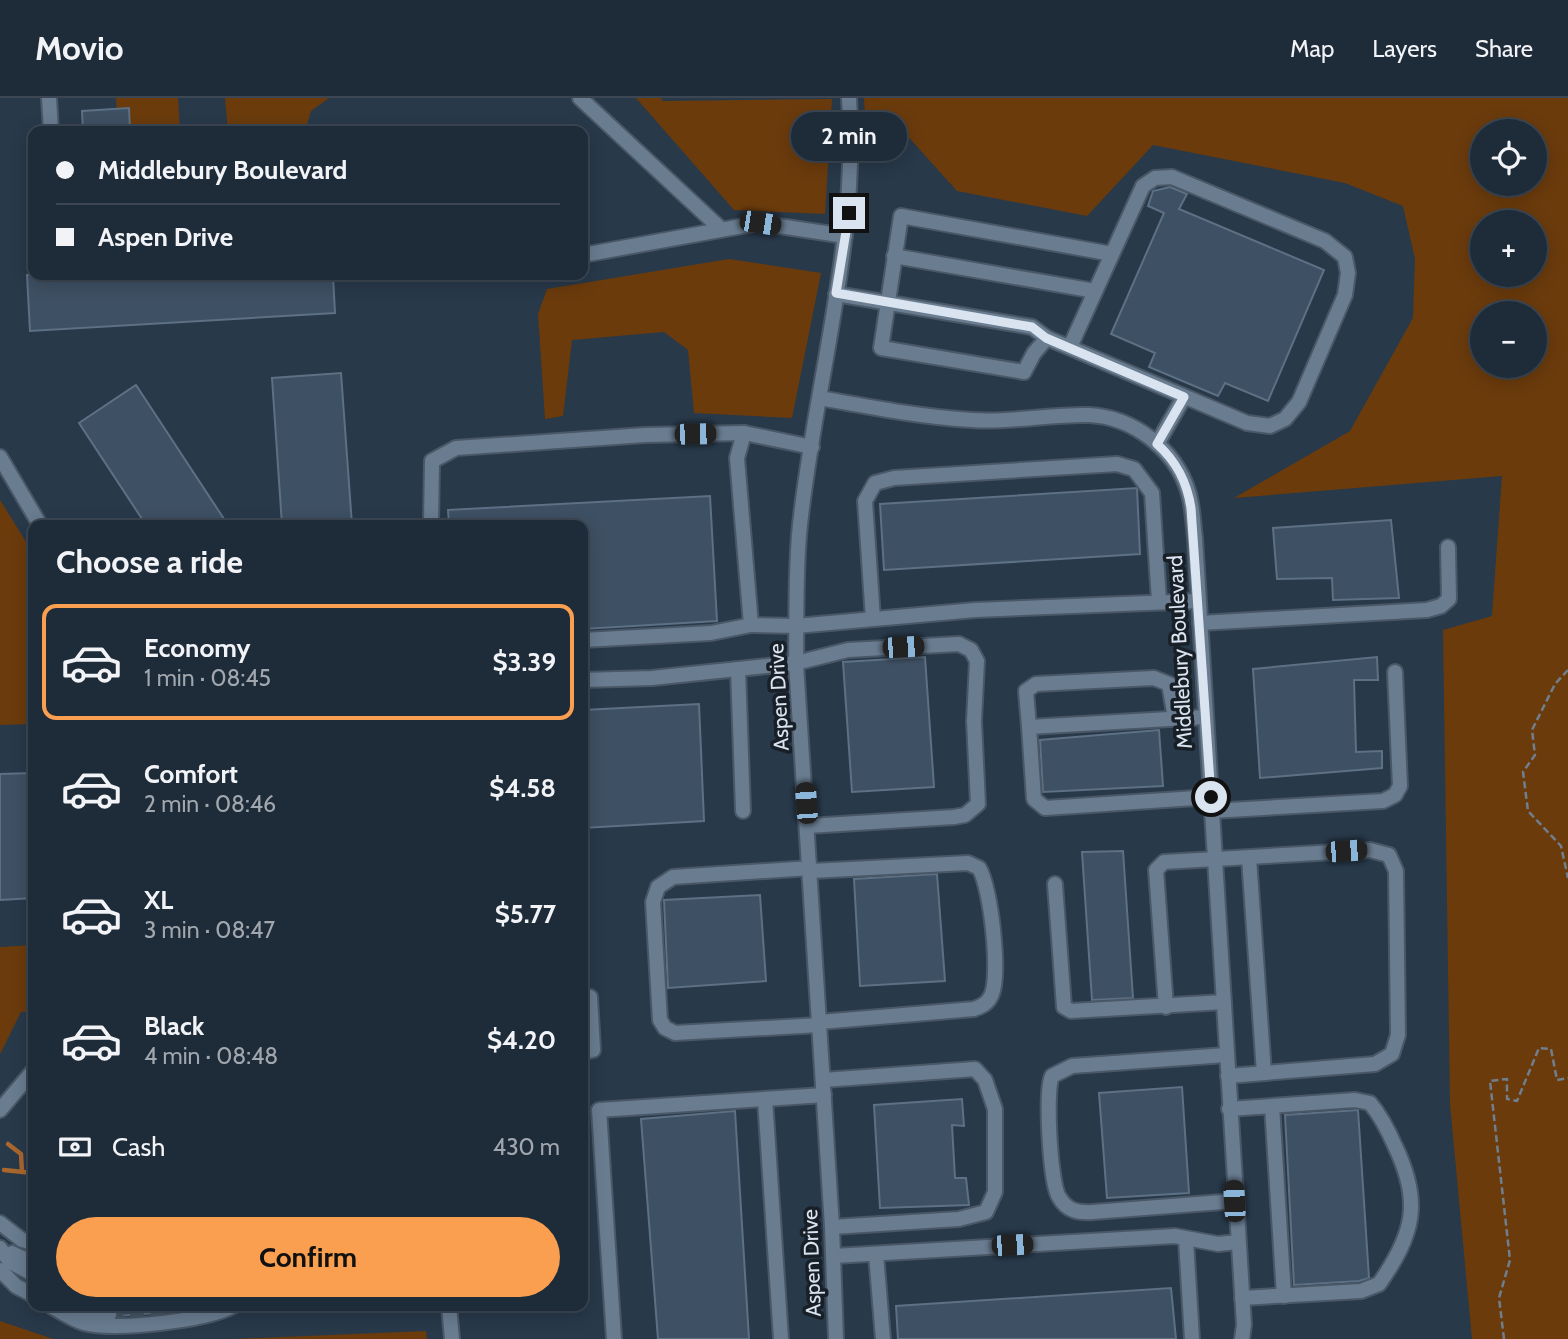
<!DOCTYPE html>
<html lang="en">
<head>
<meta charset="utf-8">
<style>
  :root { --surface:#1e2b38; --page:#263340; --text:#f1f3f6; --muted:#a1a7ae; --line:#3c4753; --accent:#fa9f4f }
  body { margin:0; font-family:Cabin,sans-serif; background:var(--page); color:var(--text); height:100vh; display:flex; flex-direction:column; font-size:26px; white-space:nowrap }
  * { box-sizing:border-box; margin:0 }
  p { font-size:23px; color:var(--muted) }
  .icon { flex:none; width:38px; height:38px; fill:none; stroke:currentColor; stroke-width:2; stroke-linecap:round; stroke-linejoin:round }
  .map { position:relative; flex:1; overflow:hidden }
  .side { position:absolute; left:28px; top:422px; width:560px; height:791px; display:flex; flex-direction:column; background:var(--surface); border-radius:14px; box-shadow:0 4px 18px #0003,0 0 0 2px var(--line) }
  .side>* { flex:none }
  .top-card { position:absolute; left:28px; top:28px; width:560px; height:154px; border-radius:14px; box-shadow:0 4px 18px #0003,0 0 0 2px var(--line); display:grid; align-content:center; height:154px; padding:0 28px; background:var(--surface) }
  .controls { position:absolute; left:1470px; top:21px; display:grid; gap:14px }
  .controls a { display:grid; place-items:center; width:77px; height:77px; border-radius:50%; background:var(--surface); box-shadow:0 4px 18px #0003,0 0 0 2px var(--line); font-size:35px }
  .end { position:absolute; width:32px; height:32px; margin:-16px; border:9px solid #dae4f0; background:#111; box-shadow:0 0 0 4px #111 }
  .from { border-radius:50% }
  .bubble { position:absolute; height:49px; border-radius:24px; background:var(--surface); box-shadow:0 4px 18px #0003,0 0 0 2px var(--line); font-size:23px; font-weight:800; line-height:49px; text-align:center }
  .car { position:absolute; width:21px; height:42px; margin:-21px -10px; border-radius:9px; box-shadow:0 0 5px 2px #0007; background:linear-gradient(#222 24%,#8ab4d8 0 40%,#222 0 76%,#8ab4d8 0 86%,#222 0) }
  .top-card b { display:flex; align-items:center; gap:24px; height:66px; font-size:26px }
  .top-card b+b { border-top:2px solid var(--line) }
  .top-card i { width:18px; height:18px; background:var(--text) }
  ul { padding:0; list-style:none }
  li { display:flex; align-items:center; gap:21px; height:116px; margin:0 14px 10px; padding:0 14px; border:4px solid transparent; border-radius:14px }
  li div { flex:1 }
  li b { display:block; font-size:26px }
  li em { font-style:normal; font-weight:800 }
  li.selected { border-color:var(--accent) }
  li>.icon { width:63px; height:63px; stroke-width:1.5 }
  h2 { padding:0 28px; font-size:32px; line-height:84px }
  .pay { display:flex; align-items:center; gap:18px; height:77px; padding:0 28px; font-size:26px }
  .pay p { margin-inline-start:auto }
  .primary-button { display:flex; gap:14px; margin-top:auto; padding:14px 28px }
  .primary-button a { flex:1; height:80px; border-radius:42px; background:var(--accent); color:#111; font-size:28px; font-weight:800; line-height:80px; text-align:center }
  header { display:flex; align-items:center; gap:42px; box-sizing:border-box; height:98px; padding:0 35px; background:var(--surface); border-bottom:2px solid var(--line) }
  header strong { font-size:33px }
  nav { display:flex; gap:38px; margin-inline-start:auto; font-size:24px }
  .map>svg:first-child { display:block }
</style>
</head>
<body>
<header>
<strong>Movio</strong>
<nav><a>Map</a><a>Layers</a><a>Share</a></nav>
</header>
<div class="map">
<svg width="1568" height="1241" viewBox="0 0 1568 1241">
  <rect width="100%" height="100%" fill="#28394a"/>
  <g fill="#6b3b0c" fill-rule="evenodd">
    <polygon points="116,0 178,0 180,33 118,33"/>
    <polygon points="225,0 329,0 311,13 305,33 228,33"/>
    <polygon points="636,0 661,0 663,3 832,1 825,116 734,112"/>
    <path d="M864,0H1568V1241H1472L1450,1006L1443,532L1492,518L1502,378L1234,400L1350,333L1413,220L1415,161L1403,108L1345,85L1153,47L1087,118L957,93L885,13L865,17ZM1535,33V86H1482V33ZM1482,124H1535V177H1482ZM1535,215V268H1482V215Z"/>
    <polygon points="729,161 821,175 792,320 694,315 688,252 664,234 572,242 563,318 545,321 538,216 547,191"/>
    <polygon points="0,402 33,455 33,626 0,627"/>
    <polygon points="33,847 33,913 21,914 0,956 0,849"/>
    <polygon points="0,1223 53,1241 0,1241"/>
    <polygon points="426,1233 427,1241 233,1241"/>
  </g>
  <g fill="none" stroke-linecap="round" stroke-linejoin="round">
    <g stroke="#a9672d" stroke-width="4.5">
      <polyline points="8,1046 21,1056 22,1074"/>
      <polyline points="4,1072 33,1075"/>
    </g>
  </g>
  <g fill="#3e5063" stroke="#5d7084" stroke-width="2">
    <polygon points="129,10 130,33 83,33 82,13"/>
    <polygon points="1170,89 1187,96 1179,111 1324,172 1268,303 1225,285 1218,298 1149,269 1155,255 1111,236 1164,115 1148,108 1153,93"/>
    <polygon points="27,177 333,177 335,215 30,233"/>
    <polygon points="341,275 352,427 282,427 272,280"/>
    <polygon points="136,287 228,427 146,427 79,325"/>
    <polygon points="1137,390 1140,456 884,472 880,406"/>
    <polygon points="710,398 717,523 583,531 583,427 449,427 448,412"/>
    <polygon points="1391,422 1399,500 1333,502 1332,480 1277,481 1273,430"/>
    <polygon points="925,559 934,689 852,694 843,564"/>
    <polygon points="1377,559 1378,582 1354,582 1356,654 1382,653 1382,670 1260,680 1253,571"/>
    <polygon points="699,606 704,723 583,730 583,612"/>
    <polygon points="1159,632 1163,688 1043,694 1040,642"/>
    <polygon points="33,675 33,800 0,802 0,676"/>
    <polygon points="1123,753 1133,900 1092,902 1082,754"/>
    <polygon points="937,776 945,883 860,888 854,781"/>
    <polygon points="760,797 766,883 668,890 664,802"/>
    <polygon points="1182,989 1189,1095 1107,1100 1099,995"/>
    <polygon points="962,1001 964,1028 952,1027 955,1080 966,1080 969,1107 880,1110 874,1007"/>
    <polygon points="1358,1012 1369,1180 1359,1183 1294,1187 1285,1017"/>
    <polygon points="735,1013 749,1241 658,1241 641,1021"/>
    <polygon points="1171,1190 1176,1241 898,1241 896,1208"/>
    <polygon points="111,1208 179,1208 179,1213 118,1218"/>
  </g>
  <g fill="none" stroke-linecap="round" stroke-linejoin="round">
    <polyline stroke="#435363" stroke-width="14" stroke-dasharray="14 7" stroke-linecap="butt" points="109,1217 188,1211"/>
    <defs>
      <g id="minor">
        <polyline points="49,0 51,33"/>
        <polyline points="580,0 721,131"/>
        <polyline points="583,157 759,125 845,138"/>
        <polyline points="894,158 1095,193"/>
        <polyline points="836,196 1032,229 1047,240"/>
        <polyline points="1070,249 1143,88 1155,80 1172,79 1325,143 1345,159 1348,175 1345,197 1299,304 1285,321 1270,328 1247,325 1047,240 1034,255 1024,274 881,250 901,118 1112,156"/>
        <path d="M820,300C870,309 921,319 972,322C1011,325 1050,316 1089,317C1133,319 1175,351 1188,393C1193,408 1193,425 1195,440L1244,1227L1242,1241"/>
        <polyline points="744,335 737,360 751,527 796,528 975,512 1198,503"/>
        <polyline points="1157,346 1184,299"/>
        <polyline points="0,359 40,427"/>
        <polyline points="431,427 432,363 456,350 645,337 744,335 812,349"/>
        <polyline points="873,521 865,403 875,385 894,380 1117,366 1134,371 1152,395 1159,503"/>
        <polyline points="1200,525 1427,512 1441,508 1449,501 1448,449"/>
        <polyline points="583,542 711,535 751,527"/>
        <polyline points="738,571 743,713"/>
        <polyline points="583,582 652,580 796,565 848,552 959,546 971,552 977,563 974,623 978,706 965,717 954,719 808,728"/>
        <polyline points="1205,619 1029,629 1034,701 1045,710 1211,699"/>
        <polyline points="1029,629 1026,593 1036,586 1154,580 1169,586 1175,620"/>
        <polyline points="1212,713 1383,703 1395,697 1400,688 1395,574"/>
        <polyline points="1249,760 1264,975"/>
        <polyline points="811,770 673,779 658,789 653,804 660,922 665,930 675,935 820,927"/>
        <path d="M811,773L968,765L979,770C991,789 1001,879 991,898C987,906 982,908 974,911L820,924"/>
        <polyline points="1055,786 1064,909 1071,913 1224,904"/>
        <polyline points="1166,909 1156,772 1164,764 1370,752 1389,757 1396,773 1398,937 1392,956 1375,966 1228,978"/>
        <polyline points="583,954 593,952 590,899"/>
        <path d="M1226,957L1072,968L1052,978C1045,993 1050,1085 1059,1099C1067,1113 1078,1115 1093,1114L1235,1103"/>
        <polyline points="823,982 975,971 985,982 995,1011 995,1094 986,1114 959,1121 832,1129"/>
        <polyline points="765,1001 781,1241"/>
        <polyline points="1272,1008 1284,1198"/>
        <path d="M1229,1011L1355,1002L1370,1005C1381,1018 1388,1032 1395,1048C1422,1104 1414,1136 1379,1186L1361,1193L1242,1200"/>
        <polyline points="0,1012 33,973"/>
        <polyline points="0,1125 22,1142 33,1145"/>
        <polyline points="1186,1142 1192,1241"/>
        <polyline points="0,1150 10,1164 33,1176"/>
        <polyline points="12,1155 33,1165"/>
        <polyline points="876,1156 883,1241"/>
        <polyline points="834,1158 1175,1138 1218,1146 1238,1144"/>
        <polyline points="0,1172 16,1188 33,1197"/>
        <path d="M51,1208C61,1214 73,1222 84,1225C115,1233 206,1223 233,1208"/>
        <polyline points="64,1208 109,1217"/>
        <polyline points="449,1208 452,1241"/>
        <polyline points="188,1211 208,1208"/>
        <polyline points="614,1241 599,1012 824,997"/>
        <path d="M836,1241L832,1129L796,565C797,519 795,473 800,427C815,285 859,144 849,0"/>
      </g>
    </defs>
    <use href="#minor" stroke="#495766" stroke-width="18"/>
    <g stroke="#707e8d" stroke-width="2.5" stroke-dasharray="7 3.5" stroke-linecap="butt">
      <polyline points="1568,572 1555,586 1532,632 1535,657 1523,674 1528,713 1561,748 1568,780"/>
      <polyline points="1504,1241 1499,1200 1510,1162 1490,983 1507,981 1507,1001 1517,1003 1539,950 1551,951 1557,982 1568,980"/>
    </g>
    <use href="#minor" stroke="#697c90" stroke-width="14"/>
  </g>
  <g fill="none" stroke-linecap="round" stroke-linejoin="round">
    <path stroke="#dae4f0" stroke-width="9" d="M849,115L836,195L1032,229L1046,240L1184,299L1157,346C1177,364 1187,384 1191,410L1211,699"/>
  </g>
  <g text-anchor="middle" stroke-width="7" stroke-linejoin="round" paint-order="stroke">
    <g font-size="21" fill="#dae4f0" stroke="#181f27">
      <text transform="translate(1180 554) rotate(-93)" y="7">Middlebury Boulevard</text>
      <text transform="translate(779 599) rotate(-93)" y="7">Aspen Drive</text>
      <text transform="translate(812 1165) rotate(-92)" y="7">Aspen Drive</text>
    </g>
  </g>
</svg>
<div class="controls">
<a><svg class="icon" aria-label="locate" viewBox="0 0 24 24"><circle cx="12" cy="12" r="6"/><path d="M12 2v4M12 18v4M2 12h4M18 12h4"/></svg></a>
<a>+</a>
<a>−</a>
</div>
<i class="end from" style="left:1211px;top:699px"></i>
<i class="end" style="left:849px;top:115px"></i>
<div class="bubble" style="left:791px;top:14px;width:116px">2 min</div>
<i class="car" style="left:760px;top:125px;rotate:99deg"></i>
<i class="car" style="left:695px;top:336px;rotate:89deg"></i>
<i class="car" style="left:903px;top:549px;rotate:87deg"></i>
<i class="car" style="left:806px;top:705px;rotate:356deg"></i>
<i class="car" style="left:1346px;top:753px;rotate:86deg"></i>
<i class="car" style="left:1234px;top:1103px;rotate:357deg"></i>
<i class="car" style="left:1012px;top:1147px;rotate:87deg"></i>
<div class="top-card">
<b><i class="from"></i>Middlebury Boulevard</b>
<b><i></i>Aspen Drive</b>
</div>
<section class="side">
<h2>Choose a ride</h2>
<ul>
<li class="selected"><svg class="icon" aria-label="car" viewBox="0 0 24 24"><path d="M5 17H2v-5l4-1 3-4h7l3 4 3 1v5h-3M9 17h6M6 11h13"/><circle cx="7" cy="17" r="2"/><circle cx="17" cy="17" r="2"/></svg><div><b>Economy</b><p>1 min · 08:45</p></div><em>$3.39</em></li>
<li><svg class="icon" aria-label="car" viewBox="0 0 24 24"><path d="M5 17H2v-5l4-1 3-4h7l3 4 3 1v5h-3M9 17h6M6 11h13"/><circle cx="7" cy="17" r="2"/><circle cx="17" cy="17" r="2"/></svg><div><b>Comfort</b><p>2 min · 08:46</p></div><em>$4.58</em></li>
<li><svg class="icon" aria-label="car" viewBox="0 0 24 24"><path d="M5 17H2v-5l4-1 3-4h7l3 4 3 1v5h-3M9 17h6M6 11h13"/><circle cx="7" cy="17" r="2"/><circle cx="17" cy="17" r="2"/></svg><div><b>XL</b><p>3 min · 08:47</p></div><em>$5.77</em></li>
<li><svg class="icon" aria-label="car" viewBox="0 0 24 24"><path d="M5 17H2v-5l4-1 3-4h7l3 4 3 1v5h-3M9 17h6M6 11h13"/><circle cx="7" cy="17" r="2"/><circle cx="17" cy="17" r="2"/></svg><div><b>Black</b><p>4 min · 08:48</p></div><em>$4.20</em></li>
</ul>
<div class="pay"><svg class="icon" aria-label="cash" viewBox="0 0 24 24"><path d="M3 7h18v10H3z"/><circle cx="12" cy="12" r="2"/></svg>Cash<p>430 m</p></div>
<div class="primary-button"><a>Confirm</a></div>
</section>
</div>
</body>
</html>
